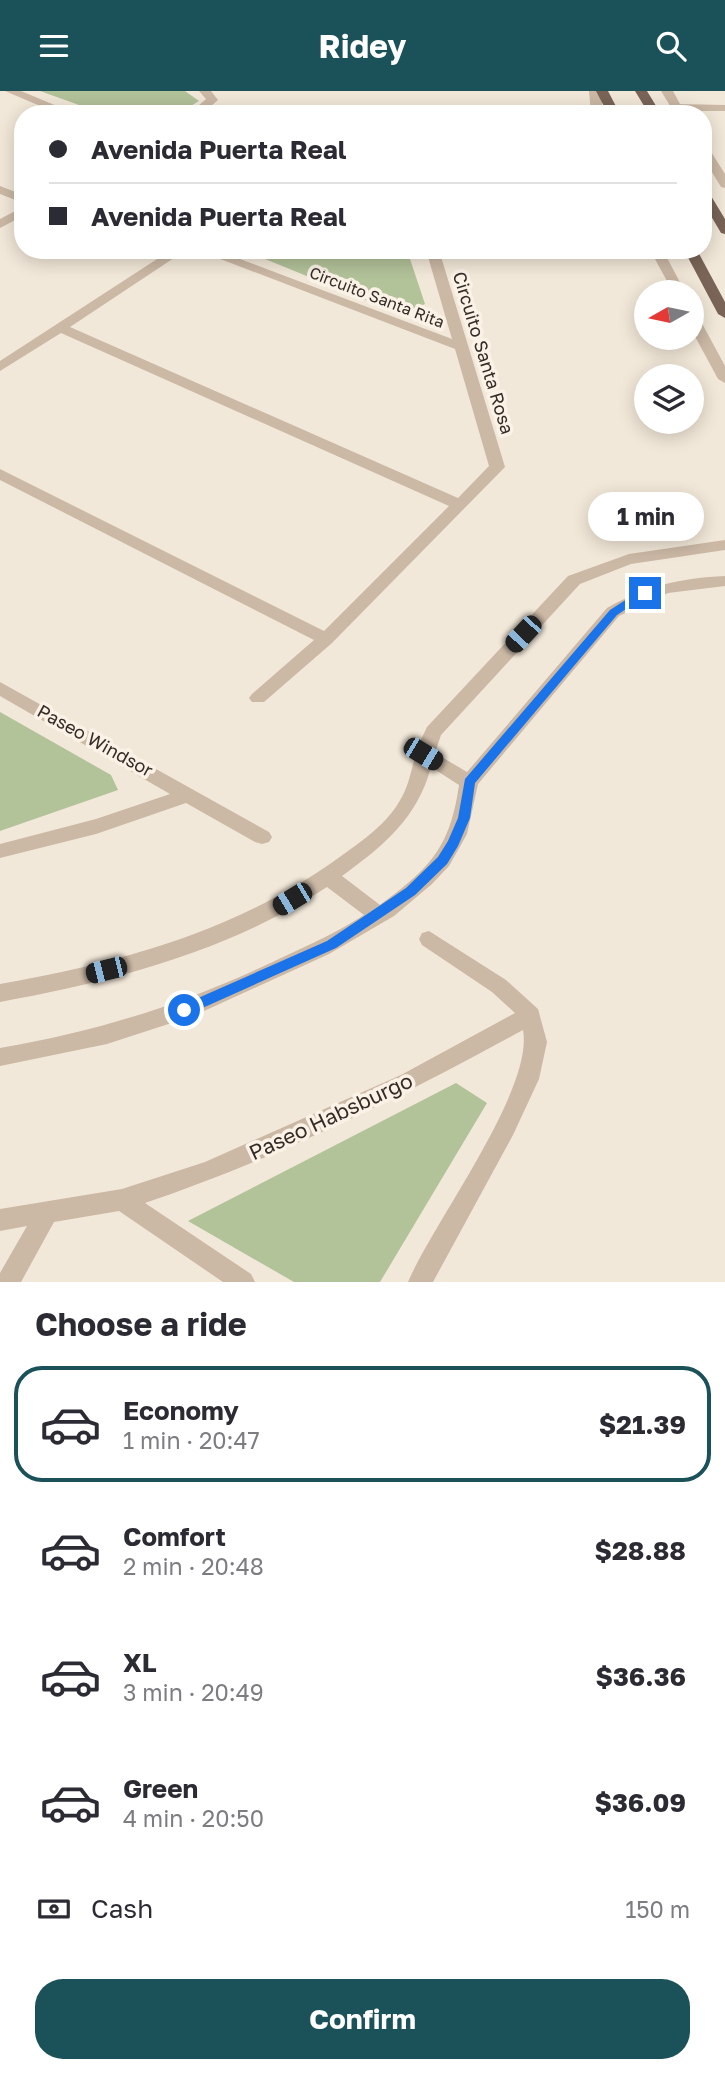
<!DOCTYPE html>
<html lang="en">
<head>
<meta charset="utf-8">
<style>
  :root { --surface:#fff; --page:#f2f2f3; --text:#2b2b33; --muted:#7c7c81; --line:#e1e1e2; --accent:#1b5259 }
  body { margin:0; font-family:"Golos Text",sans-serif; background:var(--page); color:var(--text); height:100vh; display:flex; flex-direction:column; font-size:26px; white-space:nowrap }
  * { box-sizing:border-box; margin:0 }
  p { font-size:23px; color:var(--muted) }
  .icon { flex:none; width:38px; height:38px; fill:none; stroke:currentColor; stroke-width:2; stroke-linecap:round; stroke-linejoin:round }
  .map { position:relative; height:1191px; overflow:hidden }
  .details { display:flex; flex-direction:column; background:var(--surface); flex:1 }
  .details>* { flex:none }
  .top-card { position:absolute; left:14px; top:14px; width:698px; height:154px; border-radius:28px; box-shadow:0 4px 18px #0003; display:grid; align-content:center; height:154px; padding:0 35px; background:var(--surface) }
  .needle { width:46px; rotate:261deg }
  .controls { position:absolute; left:634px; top:189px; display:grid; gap:14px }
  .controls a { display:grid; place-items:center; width:70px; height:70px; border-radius:50%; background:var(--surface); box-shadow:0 4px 18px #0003; font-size:35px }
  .end { position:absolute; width:32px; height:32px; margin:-16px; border:9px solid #1a73e8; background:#fff; box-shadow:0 0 0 4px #fff }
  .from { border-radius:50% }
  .bubble { position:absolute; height:49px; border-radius:24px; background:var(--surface); box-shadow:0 4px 18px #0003; font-size:23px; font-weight:700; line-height:49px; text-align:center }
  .car { position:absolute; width:21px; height:42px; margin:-21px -10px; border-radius:9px; box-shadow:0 0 5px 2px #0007; background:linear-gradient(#222 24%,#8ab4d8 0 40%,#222 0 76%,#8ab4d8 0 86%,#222 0) }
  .top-card b { display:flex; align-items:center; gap:24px; height:66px; font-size:26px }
  .top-card b+b { border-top:2px solid var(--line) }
  .top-card i { width:18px; height:18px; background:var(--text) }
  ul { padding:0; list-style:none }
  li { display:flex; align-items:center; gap:21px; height:116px; margin:0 14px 10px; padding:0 21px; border:4px solid transparent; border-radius:28px }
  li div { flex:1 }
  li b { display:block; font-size:26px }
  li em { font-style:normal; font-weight:700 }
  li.active { border-color:var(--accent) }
  li>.icon { width:63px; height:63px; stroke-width:1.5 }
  h2 { padding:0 35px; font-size:32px; line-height:84px }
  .pay { display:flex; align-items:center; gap:18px; height:77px; padding:0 35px; font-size:26px }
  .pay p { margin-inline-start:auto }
  .button { display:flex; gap:14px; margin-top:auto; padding:14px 35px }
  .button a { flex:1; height:80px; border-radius:28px; background:var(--accent); color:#fff; font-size:28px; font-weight:700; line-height:80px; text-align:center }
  header { display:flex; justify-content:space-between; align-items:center; height:91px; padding:0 35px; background:var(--accent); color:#fff; font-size:32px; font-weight:700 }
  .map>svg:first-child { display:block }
</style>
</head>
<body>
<header><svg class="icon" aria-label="menu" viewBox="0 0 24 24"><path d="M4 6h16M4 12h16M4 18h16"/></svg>Ridey<svg class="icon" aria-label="search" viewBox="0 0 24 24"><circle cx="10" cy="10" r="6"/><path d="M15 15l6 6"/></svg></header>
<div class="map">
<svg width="725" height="1191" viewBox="0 0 725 1191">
  <rect width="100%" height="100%" fill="#f2e8d9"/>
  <g fill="#b2c299">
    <polygon points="40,0 185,0 199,10 177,23 104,23"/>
    <polygon points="243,159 407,159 425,213 407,220 395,221"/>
    <polygon points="0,621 111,684 118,699 0,740"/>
    <polygon points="456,992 487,1012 380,1191 294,1191 188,1130"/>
  </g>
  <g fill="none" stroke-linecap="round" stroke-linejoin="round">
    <g fill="#cbb8a5" fill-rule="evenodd">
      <polygon points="5,0 21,0 76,23 59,23"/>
      <polygon points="199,0 211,0 218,9 202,23 189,23 206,8"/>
      <polygon points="589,0 601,0 603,23 591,23"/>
      <polygon points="661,0 673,0 680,13 725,14 725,20 685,20 687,23 675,23"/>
      <polygon points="704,55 708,56 725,83 725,97 721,96 704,68"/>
      <polygon points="0,95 23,104 23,112 0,103"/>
      <polygon points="23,116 23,125 0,137 0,128"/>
      <polygon points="171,159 186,159 70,236 458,407 489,375 455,258 197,159 216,159 452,248 426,159 439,159 505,376 332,552 264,611 252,611 249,607 252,603 314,549 0,389 0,378 324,540 449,415 61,242 0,280 0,270"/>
      <polygon points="650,159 663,159 685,201 673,201"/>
      <polygon points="691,221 698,225 725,275 725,292 718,288 691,238"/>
      <path d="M725,449V459L631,473L580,493L441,644L435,662L467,681L607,517C645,495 681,487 725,485V495L668,502L619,525L478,693L467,743L449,775L432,793L394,825L329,863L193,925L107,953L0,975V957C97,940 175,916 264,875C298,859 333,844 364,824L327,796C229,860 115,890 0,911V893C120,872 236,840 337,768C359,752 385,735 399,711C408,697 411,681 415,666L414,663L427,636L568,485L629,463ZM431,676L459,694C450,757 430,777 380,814L342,785C383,755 417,728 431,676Z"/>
      <polygon points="0,591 269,741 272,746 269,751 262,753 255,751 186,712 96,743 0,767 0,753 96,728 170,703 0,605"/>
      <path d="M429,840L506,889L538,918L547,951L539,988L513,1044L433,1191H408C434,1130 534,999 523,939C401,1006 278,1067 145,1112L251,1183L255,1191H223L119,1120L54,1131L21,1191H0V1182L27,1135L0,1140V1118L122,1098L205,1071L401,984L515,922L492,901L422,854L419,848L422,842Z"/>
    </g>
    <g fill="#796457" fill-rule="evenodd">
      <polygon points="596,0 608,0 620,23 608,23"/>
      <polygon points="635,0 647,0 661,23 649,23"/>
      <polygon points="704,99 708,100 725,128 725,143 721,142 704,113"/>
      <polygon points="684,159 697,159 725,211 725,227 718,223"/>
    </g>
  </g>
  <polygon fill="#1a73e8" points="641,499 650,502 617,524 475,692 470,727 458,755 447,773 415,804 336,857 189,923 180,923 180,915 327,850 406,797 438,766 448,750 458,727 465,688 610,519"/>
  <g text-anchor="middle" stroke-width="7" stroke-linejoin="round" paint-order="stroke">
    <g font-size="16" fill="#362c27" stroke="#faf2e6">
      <text transform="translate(377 206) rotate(21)" y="6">Circuito Santa Rita</text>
    </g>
    <g font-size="18" fill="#362c27" stroke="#faf2e6">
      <text transform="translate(483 262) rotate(73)" y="6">Circuito Santa Rosa</text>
      <text transform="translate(95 650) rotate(29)" y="6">Paseo Windsor</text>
    </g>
    <g font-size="21" fill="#362c27" stroke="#faf2e6">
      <text transform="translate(331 1026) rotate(-25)" y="7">Paseo Habsburgo</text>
    </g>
  </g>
</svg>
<div class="controls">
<a><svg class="needle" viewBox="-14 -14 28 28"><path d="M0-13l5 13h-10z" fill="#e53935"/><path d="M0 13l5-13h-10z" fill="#7c7c81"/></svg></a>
<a><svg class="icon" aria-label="layers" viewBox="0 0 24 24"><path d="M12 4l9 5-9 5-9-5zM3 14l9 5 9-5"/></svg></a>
</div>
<i class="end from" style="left:184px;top:919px"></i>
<i class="end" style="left:645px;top:502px"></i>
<div class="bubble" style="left:588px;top:401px;width:116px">1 min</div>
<i class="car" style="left:523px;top:543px;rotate:223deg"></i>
<i class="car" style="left:423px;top:663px;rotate:121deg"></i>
<i class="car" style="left:292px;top:808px;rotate:239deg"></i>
<i class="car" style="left:106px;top:879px;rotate:256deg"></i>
<div class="top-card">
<b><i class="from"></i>Avenida Puerta Real</b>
<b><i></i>Avenida Puerta Real</b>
</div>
</div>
<section class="details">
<h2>Choose a ride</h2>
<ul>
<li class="active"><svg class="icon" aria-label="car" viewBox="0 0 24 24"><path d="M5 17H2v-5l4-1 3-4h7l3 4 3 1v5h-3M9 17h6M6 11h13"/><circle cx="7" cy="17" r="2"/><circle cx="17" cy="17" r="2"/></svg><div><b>Economy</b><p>1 min · 20:47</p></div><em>$21.39</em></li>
<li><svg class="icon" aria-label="car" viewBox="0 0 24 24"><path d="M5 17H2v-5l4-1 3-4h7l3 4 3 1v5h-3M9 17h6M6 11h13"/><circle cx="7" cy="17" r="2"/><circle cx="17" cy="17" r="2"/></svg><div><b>Comfort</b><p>2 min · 20:48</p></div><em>$28.88</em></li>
<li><svg class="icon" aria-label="car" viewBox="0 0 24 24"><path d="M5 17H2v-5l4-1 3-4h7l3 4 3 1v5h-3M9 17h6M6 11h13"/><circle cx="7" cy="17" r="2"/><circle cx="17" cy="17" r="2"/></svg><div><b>XL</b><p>3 min · 20:49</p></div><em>$36.36</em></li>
<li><svg class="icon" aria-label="car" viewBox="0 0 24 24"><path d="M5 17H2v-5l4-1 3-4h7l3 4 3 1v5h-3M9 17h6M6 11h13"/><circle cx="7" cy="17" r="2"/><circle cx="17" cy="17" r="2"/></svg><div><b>Green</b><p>4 min · 20:50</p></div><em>$36.09</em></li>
</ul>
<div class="pay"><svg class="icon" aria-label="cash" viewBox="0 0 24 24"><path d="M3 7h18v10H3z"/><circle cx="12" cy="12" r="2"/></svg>Cash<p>150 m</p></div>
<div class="button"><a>Confirm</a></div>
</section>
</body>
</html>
